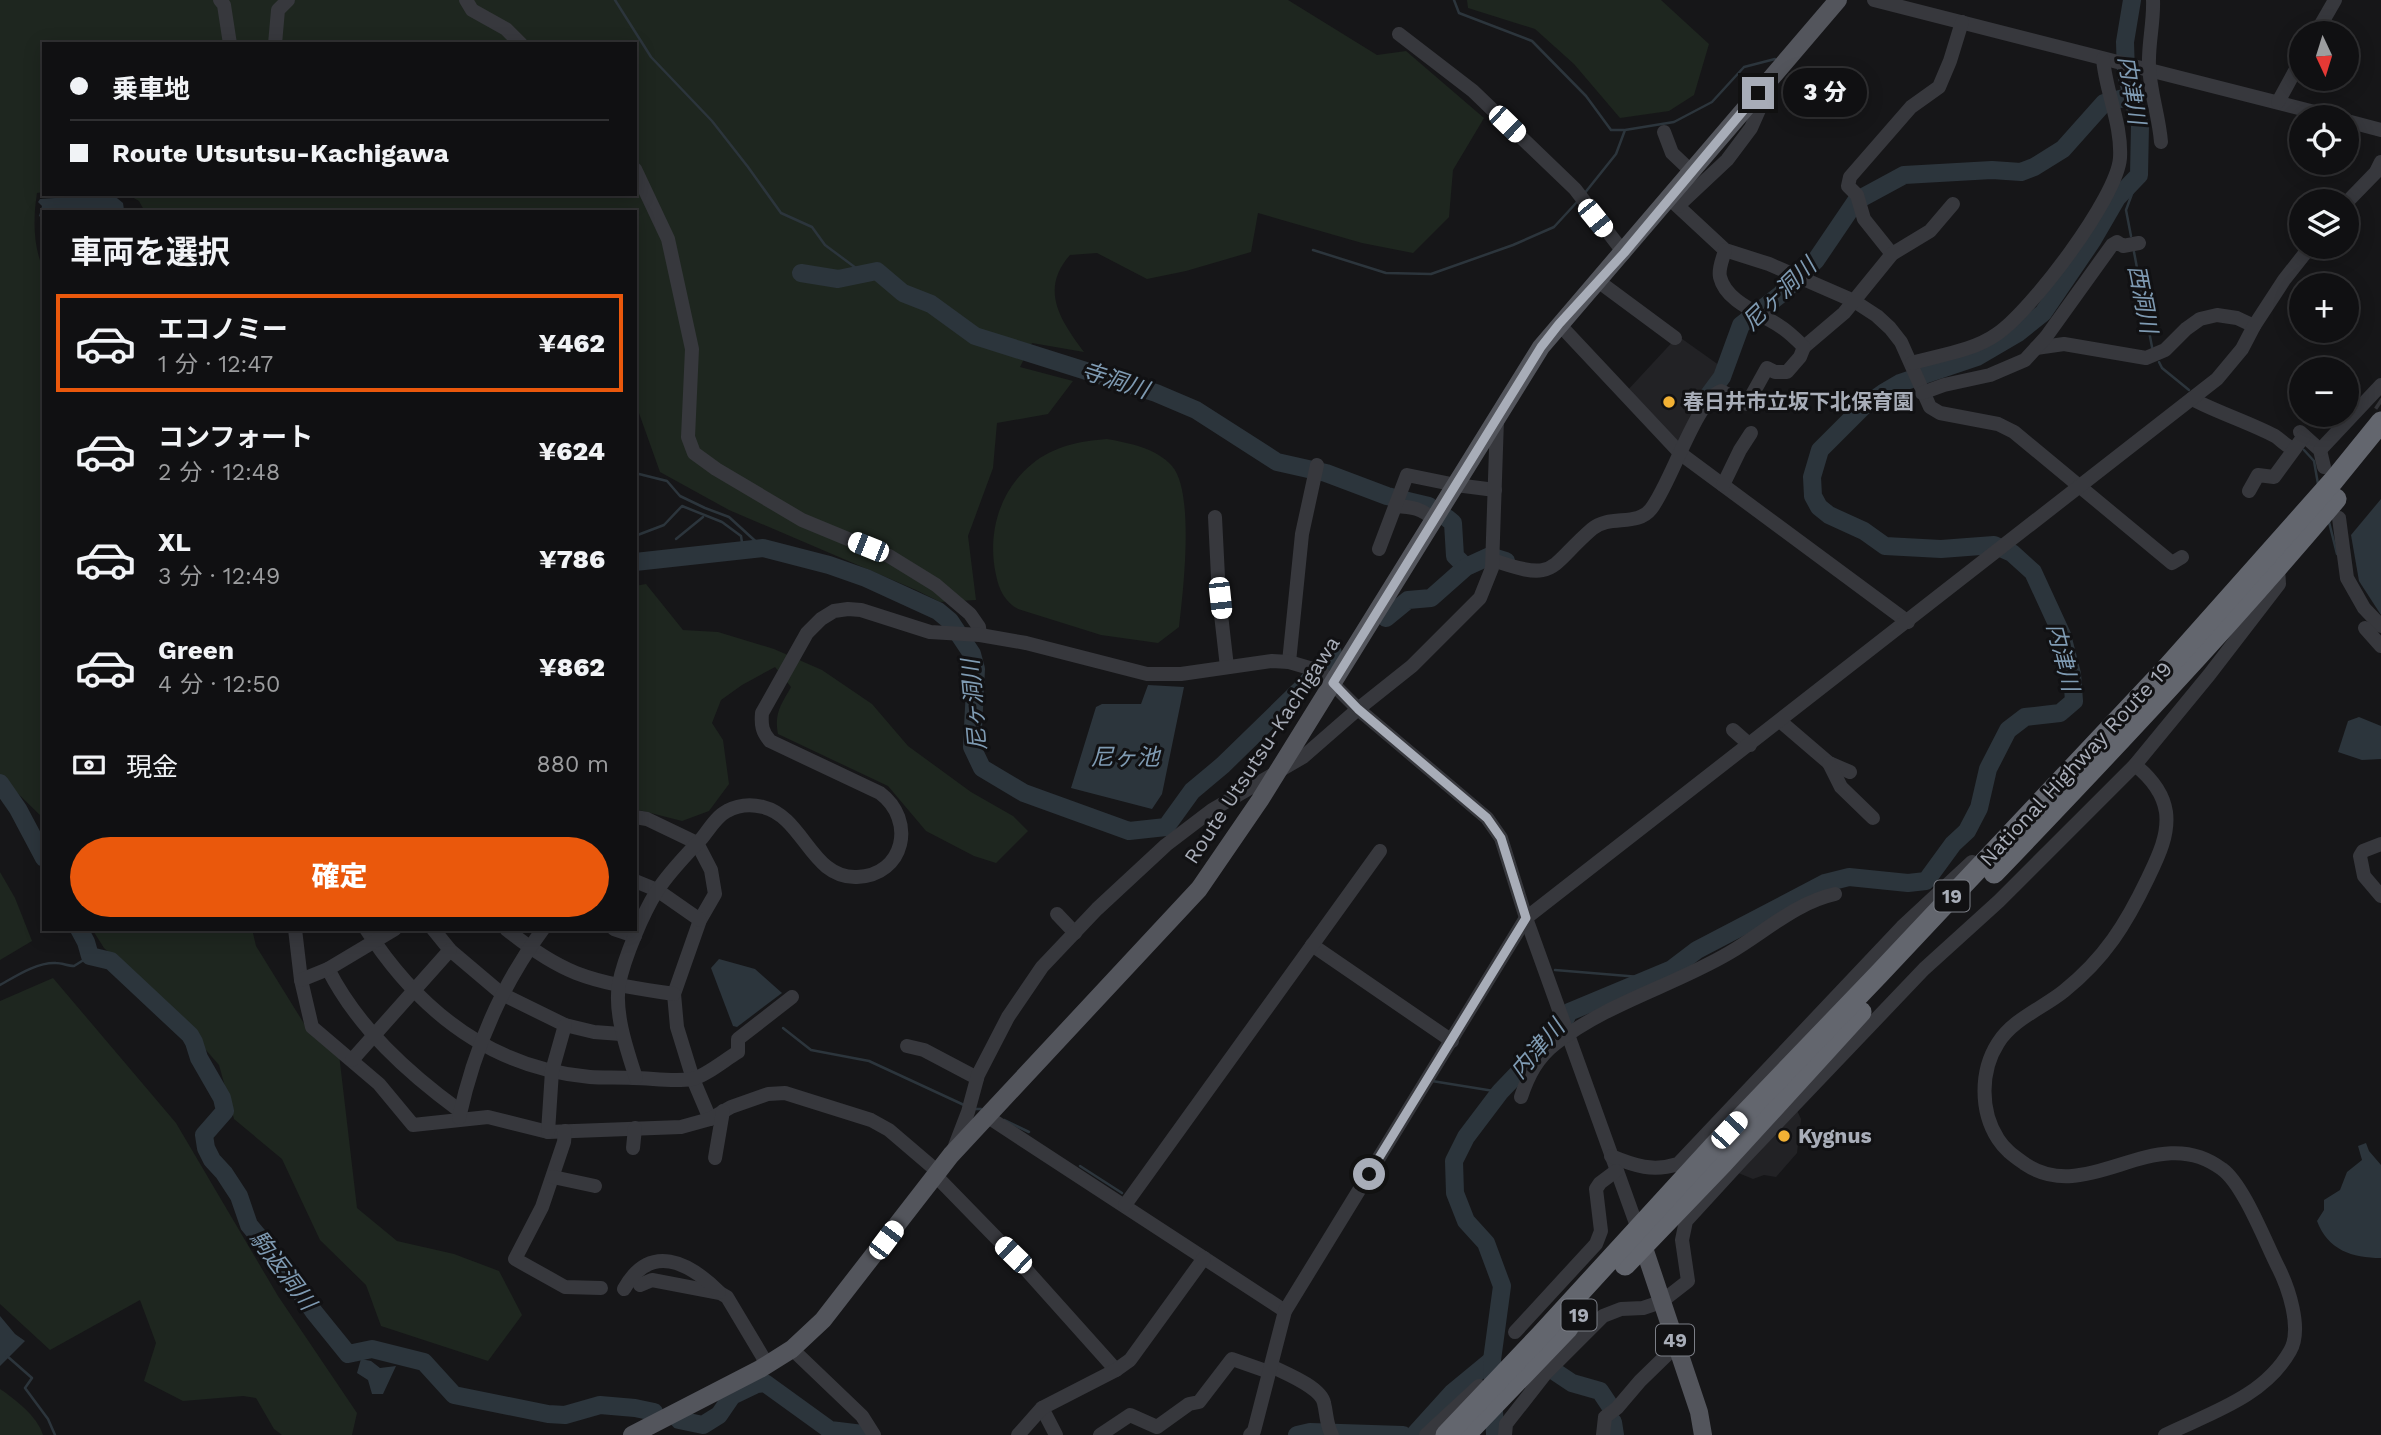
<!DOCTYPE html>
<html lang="ja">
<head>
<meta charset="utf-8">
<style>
  :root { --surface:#101012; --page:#19191b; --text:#f1f3f6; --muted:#9c9d9f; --line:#303032; --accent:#ea580c }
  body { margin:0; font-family:"Work Sans","Noto Sans JP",sans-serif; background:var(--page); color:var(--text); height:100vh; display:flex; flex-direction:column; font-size:26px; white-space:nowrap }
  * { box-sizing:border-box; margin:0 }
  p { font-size:23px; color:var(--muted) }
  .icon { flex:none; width:38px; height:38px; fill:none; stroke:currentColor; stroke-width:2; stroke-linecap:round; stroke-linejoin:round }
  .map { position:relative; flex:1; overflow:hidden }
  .details { position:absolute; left:42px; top:210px; width:595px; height:721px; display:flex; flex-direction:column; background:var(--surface); border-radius:0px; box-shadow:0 4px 18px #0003,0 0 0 2px var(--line) }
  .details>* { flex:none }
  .top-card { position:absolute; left:42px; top:42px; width:595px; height:154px; border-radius:0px; box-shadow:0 4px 18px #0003,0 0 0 2px var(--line); display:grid; align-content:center; height:154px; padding:0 28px; background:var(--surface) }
  .needle { width:46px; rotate:176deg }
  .tools { position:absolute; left:2289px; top:21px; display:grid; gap:14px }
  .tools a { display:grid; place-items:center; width:70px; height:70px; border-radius:50%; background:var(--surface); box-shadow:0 4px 18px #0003,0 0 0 2px var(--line); font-size:35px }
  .end { position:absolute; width:32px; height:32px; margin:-16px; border:9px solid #a8adb8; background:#111; box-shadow:0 0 0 4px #111 }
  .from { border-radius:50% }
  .bubble { position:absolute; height:49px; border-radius:24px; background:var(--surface); box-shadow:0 4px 18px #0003,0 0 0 2px var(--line); font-size:23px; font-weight:800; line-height:49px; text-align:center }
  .car { position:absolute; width:21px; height:42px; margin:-21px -10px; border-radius:9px; box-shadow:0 0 5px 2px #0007; background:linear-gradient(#fff 24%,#345 0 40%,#fff 0 76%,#345 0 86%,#fff 0) }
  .top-card b { display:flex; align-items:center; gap:24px; height:66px; font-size:26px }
  .top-card b+b { border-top:2px solid var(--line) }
  .top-card i { width:18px; height:18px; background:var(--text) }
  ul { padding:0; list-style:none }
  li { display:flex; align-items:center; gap:21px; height:98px; margin:0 14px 10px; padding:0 14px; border:4px solid transparent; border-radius:0px }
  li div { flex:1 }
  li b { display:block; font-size:26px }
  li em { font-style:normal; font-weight:800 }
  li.on { border-color:var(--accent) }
  li>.icon { width:63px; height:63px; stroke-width:1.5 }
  h2 { padding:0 28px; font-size:32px; line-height:84px }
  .pay { display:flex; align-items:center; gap:18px; height:77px; padding:0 28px; font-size:26px }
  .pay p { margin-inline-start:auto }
  .button { display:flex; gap:14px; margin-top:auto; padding:14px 28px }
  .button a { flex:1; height:80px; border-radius:42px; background:var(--accent); color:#fff; font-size:28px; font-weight:800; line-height:80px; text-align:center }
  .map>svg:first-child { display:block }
</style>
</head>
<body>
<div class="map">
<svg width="2381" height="1435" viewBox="0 0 2381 1435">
  <rect width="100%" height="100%" fill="#161618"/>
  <g fill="#222225">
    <polygon points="1678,336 1723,368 1719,379 1693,413 1679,446 1627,391"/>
    <polygon points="1795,1106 1801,1119 1797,1153 1776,1177 1764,1175 1753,1179 1736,1172"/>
  </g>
  <g fill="#1e261f">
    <path d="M0,0H1288L1377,55L1406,51L1484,118L1453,170L1449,217L1413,253L1362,243L1258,213L1251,252L1186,271L1147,279L1097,253L1070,255C1039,290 1061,321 1084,352L1032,343L1020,367L1073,381L1048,414L997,423L993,468L968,536L976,600L940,602L916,590L729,510L660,472L635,402V212H145L139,201L127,194H635V44H44V192L37,193C33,218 33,248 44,270V819L0,776Z"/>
    <polygon points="1467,0 1661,0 1709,44 1694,95 1669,111 1620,118 1574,64 1535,29 1468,8"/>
    <path d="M1107,439C1129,443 1156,448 1172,466C1195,492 1183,593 1179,627L1158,643L1101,635L1018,609C1005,602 999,590 996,575C987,534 999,491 1032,464C1054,446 1080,441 1107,439Z"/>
    <path d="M646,584L683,630L718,632L774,649L822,670L872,704L908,746L971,792L1013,816L1028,831L996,863L974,856L926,831L888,786L778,734C774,713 781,705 791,687L775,667L742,685L721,700L712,723L723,740L729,784L709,811L682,821L635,809V586Z"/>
    <polygon points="0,872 15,898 32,941 0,960"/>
    <polygon points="92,929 252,929 256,946 308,1030 339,1054 357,1208 397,1241 454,1254 499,1271 522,1315 488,1361 381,1326 366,1285 320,1240 282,1159 234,1119 219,1065 163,1001 104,948"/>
    <polygon points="53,978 176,1123 278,1296 357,1413 352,1435 282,1435 274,1429 256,1398 243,1396 183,1401 144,1381 156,1343 140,1300 50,1350 0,1304 0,1001"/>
    <path d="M0,1389C16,1400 37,1416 43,1435H0Z"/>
  </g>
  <g fill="#2c353c">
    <polygon points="112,194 123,203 124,210 123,212 44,212 44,219 39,216 42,206 38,202 40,199"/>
    <polygon points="2381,499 2381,615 2359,581 2351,535"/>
    <polygon points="1148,685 1184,687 1162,794 1152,809 1071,788 1096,707 1102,704 1141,704"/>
    <polygon points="2359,717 2381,726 2381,759 2362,760 2338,752 2348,721"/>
    <polygon points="719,959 755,969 782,993 737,1027 733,1026 711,968"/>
    <path d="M2366,1143L2369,1151L2381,1165V1258C2352,1258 2328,1250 2317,1221L2324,1210V1200L2340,1190L2347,1172L2362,1160L2358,1146Z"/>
    <polygon points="0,1316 15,1334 25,1341 0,1366"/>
    <polygon points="361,1359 371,1361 380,1368 396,1366 383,1394 372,1394 368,1380 357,1373"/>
  </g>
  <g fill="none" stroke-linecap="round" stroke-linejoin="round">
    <g stroke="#2c353c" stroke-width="2.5">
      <polyline points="615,0 651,57 712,121 748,167 781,213 812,227 825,245 864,274"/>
      <polyline points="1454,0 1459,13 1532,41 1586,96 1611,130 1624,130"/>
      <polyline points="1584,194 1616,154 1625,130 1674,122 1712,102 1744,67 1775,59"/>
      <polyline points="2131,236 2126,210 2139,175"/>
      <polyline points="1313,250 1386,273 1431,274 1513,245 1554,227 1577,202"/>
      <polyline points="2134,252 2152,347"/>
      <polyline points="2159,362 2162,368 2189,390"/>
      <polyline points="2304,450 2314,461 2318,484"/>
      <polyline points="635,473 667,481 680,496 705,508 729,517 763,548"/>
      <polyline points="2329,522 2337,554"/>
      <polyline points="635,536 664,525 682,506 722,522 741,536 743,549"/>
      <polyline points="676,539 703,517"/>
      <polyline points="1555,970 1652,978"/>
      <path d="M0,985C16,976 37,962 56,963C62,963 68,966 74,966L90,956"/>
      <polyline points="783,1028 811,1050 869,1061 964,1105"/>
      <polyline points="1432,1081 1500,1092"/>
      <polyline points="973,1109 981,1109"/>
      <polyline points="1004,1120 1029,1132"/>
      <polyline points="1080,1166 1122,1193"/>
      <polyline points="7,1356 32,1378 25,1388 48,1419 55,1435"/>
    </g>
    <g stroke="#2c353c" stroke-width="18">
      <polyline points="801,273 838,279 877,271 903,293 931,304 975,336 1156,393 1196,410 1277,462 1326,473 1387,496 1429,506"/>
      <polyline points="1702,404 1722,377 1741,325 1781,294 1816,260 1856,201 1904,175 1992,170 2021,172 2034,167 2063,149 2104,103 2128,97"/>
      <polyline points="1447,518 1453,523 1455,556 1466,567"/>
      <polyline points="635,562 763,548 829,565 866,578 938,611 950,621 972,654 976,669 972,747 982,768 1024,793 1129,831 1166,827 1192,791 1223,765 1303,687 1333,653"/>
      <polyline points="1386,618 1408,600 1431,598 1466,567 1490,556 1506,561"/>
      <polyline points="0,783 18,809 44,858"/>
      <polyline points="79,929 86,942 90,956 111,961 190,1035 194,1042 199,1058 222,1098 225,1111 204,1135 206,1148 212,1160 224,1173 239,1196 249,1225 274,1255 314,1312 348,1354 372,1349 424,1362 454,1395 548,1414 565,1415 600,1405 635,1408 654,1412"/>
      <polyline points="1554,1371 1572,1383 1600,1391 1610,1406"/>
      <polyline points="679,1420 703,1425 719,1415 732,1396 757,1384 765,1383 830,1430 871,1435"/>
      <polyline points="1613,1422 1615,1435"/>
      <polyline points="1297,1435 1310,1432 1403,1435"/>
      <polyline points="1414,1435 1452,1393 1492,1360"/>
      <polyline points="1495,1435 1492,1360 1502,1286 1486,1243 1466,1221 1455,1193 1454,1161 1466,1137 1500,1092 1560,1029 1569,1012 1672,969 1697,950 1825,883 1849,877 1908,883 1926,881 1953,844 1967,831 1979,808 1988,769 2008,730 2025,717 2060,713 2074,701 2072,674 2062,635 2033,572 2012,553 1994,545 1941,549 1885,546 1864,531 1829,515 1819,507 1813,496 1812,477 1820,450 1863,407 1883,393 1900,383 1977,357 2018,333 2043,313 2092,241 2117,198 2139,175 2140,125 2126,74 2125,42 2132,0"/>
    </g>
    <polyline stroke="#333438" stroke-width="14" stroke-dasharray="14 7" stroke-linecap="butt" points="2378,402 2381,404"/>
    <g stroke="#37383d" stroke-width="14">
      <polyline points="220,0 224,5 230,44"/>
      <polyline points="466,0 472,10 506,29 521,44"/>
      <polyline points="1874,0 2334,117"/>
      <path d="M2153,0C2154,22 2148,44 2149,66C2150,92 2159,116 2161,142"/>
      <polyline points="2316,33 2335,0"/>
      <polyline points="1399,34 1473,91 1575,189 1624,253"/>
      <polyline points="275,44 278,10 288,0"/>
      <polyline points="2278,102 2301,60"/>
      <polyline points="2347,121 2381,130"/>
      <polyline points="1664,132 1672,153 1692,172"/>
      <polyline points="635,169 668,239 692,349 688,437 694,453 716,469 802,520 889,556 936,585 970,614 979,627 980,635"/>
      <polyline points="1669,198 1725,250 1769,264 1854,301 1877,316 1890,328 1901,342 1930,407 1940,413 1998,424 2014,432 2172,563 2182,557"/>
      <polyline points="2347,202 2376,172 2381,162"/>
      <polyline points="1678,206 1727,160 1751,128 1763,101 1758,93"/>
      <polyline points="1892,254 1864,219 1857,195 1848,186 1850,177 1911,107 1939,87 1950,61 1962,22"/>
      <polyline points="1598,281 1675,338"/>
      <polyline points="1559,324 1681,454 1908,622"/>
      <polyline points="1804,347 1844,313 1892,254 1930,231 1953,204"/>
      <polyline points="2036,348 2064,344 2146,358 2165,350 2186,329 2200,319 2217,315 2237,318 2254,326"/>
      <path d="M1912,363C1940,355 1973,351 1997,334C2031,311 2117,198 2120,158C2122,124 2106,93 2103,59"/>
      <polyline points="1922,393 1944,385 1990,375 2025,360 2046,337 2112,245 2117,242 2123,246 2139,243"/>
      <path d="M2192,399C2219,413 2248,422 2275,436C2281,440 2286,446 2293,449"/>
      <polyline points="2300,432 2320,450 2324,467"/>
      <polyline points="2320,450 2381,385"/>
      <polyline points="1723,485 1740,450 1751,433"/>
      <polyline points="2249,491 2258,475 2274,477 2304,436"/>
      <path d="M1395,506C1412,507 1422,508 1434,520"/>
      <polyline points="1215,517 1219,597 1227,667"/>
      <polyline points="2339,518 2347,578 2364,608 2381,626"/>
      <polyline points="1379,549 1407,475 1456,485 1495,490"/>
      <path d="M1493,560C1558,583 1548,567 1592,529C1610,514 1637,527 1651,509C1671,484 1696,400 1721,391L1747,404L1767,368L1775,372H1787L1800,357L1804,347C1796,339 1788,331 1778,325C1760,313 1726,302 1720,277C1718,268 1723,259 1725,250"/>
      <polyline points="2365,628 2381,646"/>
      <polyline points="1289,662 1302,534 1317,465"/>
      <polyline points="1780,721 1829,763 1850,772"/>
      <polyline points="1733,730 1750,745"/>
      <polyline points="1829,763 1841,787 1873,818"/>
      <path d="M2135,765C2150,777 2163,792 2166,812C2169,835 2158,857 2148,878C2126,924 2105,958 2064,991C2043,1008 2013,1019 1998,1043C1980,1071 1980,1111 1998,1139C2005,1150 2014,1156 2025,1164C2089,1207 2156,1119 2222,1169C2243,1184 2265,1241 2277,1265C2288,1286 2303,1329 2290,1351C2264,1397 2210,1413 2165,1435"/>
      <polyline points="635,817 647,819 697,843 711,870 715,894 700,920 674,994 677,1027 693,1079 710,1119"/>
      <polyline points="2381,844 2363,851 2360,856 2364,876 2381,896"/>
      <polyline points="635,881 657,890 700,920"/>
      <polyline points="1057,914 1075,933"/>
      <polyline points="295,929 301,980 312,1027 379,1084 413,1125 488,1117 548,1132 681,1127 710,1119 731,1107 768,1094 785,1093 871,1120 889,1130 937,1171"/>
      <path d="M366,929C419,1011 490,1068 590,1077C604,1078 619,1077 633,1078C651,1078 673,1082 692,1079C704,1077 726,1059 738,1052V1039L792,997"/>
      <polyline points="433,929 450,950 502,994 565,1025 594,1032 621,1034"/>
      <path d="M506,929C527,946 551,963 576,973C607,985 641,989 674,994"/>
      <polyline points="614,929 635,936"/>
      <polyline points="1312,945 1452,1041"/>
      <path d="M328,969C358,1028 408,1073 460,1111"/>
      <polyline points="301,980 328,969 395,929"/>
      <polyline points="907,1046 924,1050 977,1078"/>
      <polyline points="352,1060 450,950"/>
      <path d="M636,1078C627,1050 614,1013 619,984C624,958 643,913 657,891C669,872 687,854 702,838C709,829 717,816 727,811C738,805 751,804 763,807C804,817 811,879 857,877C905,875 916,820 880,793L770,741C762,732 761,725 762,713L807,633L821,619L834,611L848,609L861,610L930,632L980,635L1026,643L1147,674H1181L1272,661L1289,662L1313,669L1324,675L1358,709L1487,818L1501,838L1526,918L1638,1229"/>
      <path d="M1521,1097C1528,1076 1537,1058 1555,1044C1607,1003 1673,986 1729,953C1765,932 1795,903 1835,894"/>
      <polyline points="988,1117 1285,1311"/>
      <path d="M459,1118C474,1049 501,986 543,929"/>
      <polyline points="565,1131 564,1142 542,1207 515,1259 565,1287 601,1288"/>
      <polyline points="548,1132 552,1071 565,1025"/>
      <polyline points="633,1148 635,1128"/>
      <polyline points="953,1151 968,1112 978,1075 1008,1017 1042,967 1097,909 1166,845 1212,810 1303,757 1358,709 1412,666 1480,598 1492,568 1497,419"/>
      <path d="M1611,1156C1635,1166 1653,1172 1678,1164L1902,927L1972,862"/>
      <polyline points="715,1158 723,1111"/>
      <polyline points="935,1175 1013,1255 1116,1370"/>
      <polyline points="553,1177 595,1186"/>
      <polyline points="1125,1205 1380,851"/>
      <polyline points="640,1285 652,1280 720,1293 727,1297 767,1364"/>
      <path d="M624,1289C650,1242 689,1262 719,1292"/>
      <polyline points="1515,1332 1596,1244 1601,1231 1596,1189 1600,1183 1616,1171"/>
      <polyline points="792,1349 862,1416 874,1435"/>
      <path d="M1271,1366C1285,1373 1321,1387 1324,1403C1327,1415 1326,1424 1332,1435"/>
      <polyline points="1042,1408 1056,1435"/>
      <polyline points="1018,1435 1042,1408 1116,1370 1130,1360 1204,1258"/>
      <polyline points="1100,1435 1130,1415 1157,1427 1189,1404 1199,1402 1232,1359 1269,1372"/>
      <polyline points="1250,1435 1254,1431 1285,1311 1526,918 2217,379 2242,349 2254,326 2284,280 2310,247"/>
      <polyline points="1426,1435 1479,1386"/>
      <polyline points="1505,1435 1506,1424 1546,1373 1603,1316 1621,1309 1643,1308 1661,1302 1688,1281 1682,1240 1686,1221 1741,1161 1924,969 1999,901 2135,765 2209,675 2279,584 2278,568"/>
      <polyline points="1603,1435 1605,1417 1617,1408 1640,1381 1677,1345"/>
    </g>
    <g stroke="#53555c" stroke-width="18">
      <polyline points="1640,1236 1699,1412 1703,1435"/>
      <polyline points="632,1435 760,1369 792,1349 823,1320 951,1155 1199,889 1260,800 1541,347 1838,0"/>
    </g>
    <g stroke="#63666e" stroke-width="21">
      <path d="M1994,873C2111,751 2227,628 2336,499"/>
      <polyline points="1625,1265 1723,1163 1861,1012"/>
      <polyline points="1469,1431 1568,1328"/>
      <polyline points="1446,1435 1540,1336 1713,1147 1879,974 2166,669 2334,480 2381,422"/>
    </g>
  </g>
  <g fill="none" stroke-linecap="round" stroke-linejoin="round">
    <polyline stroke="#a8adb8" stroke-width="9" points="1369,1174 1526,918 1501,838 1487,818 1358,709 1333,683 1541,347 1559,324 1624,253 1758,93"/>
  </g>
  <g fill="#f2b134" stroke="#111113" stroke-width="2.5">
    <circle cx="1669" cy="402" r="7"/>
    <circle cx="1784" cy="1136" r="7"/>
  </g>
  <g text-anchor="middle" stroke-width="6" stroke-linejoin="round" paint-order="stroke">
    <g fill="#111113" stroke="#7b7e86" stroke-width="2">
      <rect x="1934.5" y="880.5" width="35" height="31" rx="5"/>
      <rect x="1561.5" y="1299.5" width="35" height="31" rx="5"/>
      <rect x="1656" y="1324.5" width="38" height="31" rx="5"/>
    </g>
    <g font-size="19" font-weight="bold" fill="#a8adb8">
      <text x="1952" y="903">19</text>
      <text x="1579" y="1322">19</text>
      <text x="1675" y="1347">49</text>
    </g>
    <g font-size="21" font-weight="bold" fill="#a8adb8" stroke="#111113" text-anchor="start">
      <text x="1683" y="409">春日井市立坂下北保育園</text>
      <text x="1798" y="1143">Kygnus</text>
    </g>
    <g font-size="21" fill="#a8adb8" stroke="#111113">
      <text transform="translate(1262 750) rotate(-57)" y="7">Route Utsutsu-Kachigawa</text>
      <text transform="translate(2076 764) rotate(-47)" y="7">National Highway Route 19</text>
    </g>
    <g font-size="23" font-style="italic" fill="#7f9bb3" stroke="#111113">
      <text transform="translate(2132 90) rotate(81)" y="8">内津川</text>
      <text transform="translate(1779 294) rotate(-44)" y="8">尼ヶ洞川</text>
      <text transform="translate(2143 299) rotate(79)" y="8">西洞川</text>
      <text transform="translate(1115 380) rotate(18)" y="8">寺洞川</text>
      <text transform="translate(2063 657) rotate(76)" y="8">内津川</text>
      <text transform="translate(974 705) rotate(-95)" y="8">尼ヶ洞川</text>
      <text x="1125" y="765">尼ヶ池</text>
      <text transform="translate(1537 1049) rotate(-49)" y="8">内津川</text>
      <text transform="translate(283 1270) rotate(53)" y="8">駒返洞川</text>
    </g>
  </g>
</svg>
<div class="tools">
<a><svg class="needle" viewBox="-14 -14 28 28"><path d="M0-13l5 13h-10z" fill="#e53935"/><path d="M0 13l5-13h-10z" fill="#9c9d9f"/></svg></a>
<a><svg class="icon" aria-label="locate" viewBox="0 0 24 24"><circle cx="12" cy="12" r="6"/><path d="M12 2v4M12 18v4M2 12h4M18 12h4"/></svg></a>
<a><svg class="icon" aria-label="layers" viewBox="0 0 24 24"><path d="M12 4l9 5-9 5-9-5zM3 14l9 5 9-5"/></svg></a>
<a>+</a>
<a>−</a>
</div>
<i class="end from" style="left:1369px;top:1174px"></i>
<i class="end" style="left:1758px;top:93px"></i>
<div class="bubble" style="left:1783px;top:68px;width:84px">3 分</div>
<i class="car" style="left:1507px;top:124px;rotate:134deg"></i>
<i class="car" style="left:1595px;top:218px;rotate:141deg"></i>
<i class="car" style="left:868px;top:547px;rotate:292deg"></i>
<i class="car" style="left:1220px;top:598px;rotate:174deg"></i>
<i class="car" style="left:1729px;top:1130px;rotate:43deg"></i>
<i class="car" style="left:886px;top:1240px;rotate:37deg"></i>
<i class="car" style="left:1013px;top:1255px;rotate:314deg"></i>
<div class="top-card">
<b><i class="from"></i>乗車地</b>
<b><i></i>Route Utsutsu-Kachigawa</b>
</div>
<section class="details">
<h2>車両を選択</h2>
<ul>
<li class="on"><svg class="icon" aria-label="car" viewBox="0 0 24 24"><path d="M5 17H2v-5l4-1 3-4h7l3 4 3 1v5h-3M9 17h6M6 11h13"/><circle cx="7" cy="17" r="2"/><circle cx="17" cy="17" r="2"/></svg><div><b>エコノミー</b><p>1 分 · 12:47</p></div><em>¥462</em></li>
<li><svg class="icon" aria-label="car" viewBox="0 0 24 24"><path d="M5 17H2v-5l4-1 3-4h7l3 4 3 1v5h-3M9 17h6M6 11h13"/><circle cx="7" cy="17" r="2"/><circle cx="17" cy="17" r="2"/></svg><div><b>コンフォート</b><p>2 分 · 12:48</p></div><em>¥624</em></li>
<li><svg class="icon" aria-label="car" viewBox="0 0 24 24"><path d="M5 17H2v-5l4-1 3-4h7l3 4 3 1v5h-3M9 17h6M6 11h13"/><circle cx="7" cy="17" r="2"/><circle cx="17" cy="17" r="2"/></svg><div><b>XL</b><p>3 分 · 12:49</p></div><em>¥786</em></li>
<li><svg class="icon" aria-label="car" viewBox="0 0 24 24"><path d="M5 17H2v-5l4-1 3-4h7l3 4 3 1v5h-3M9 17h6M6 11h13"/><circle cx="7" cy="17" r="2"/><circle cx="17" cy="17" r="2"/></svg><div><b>Green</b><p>4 分 · 12:50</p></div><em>¥862</em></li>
</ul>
<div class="pay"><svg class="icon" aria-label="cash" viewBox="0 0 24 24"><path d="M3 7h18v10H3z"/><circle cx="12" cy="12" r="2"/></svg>現金<p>880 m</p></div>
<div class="button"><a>確定</a></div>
</section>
</div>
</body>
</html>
